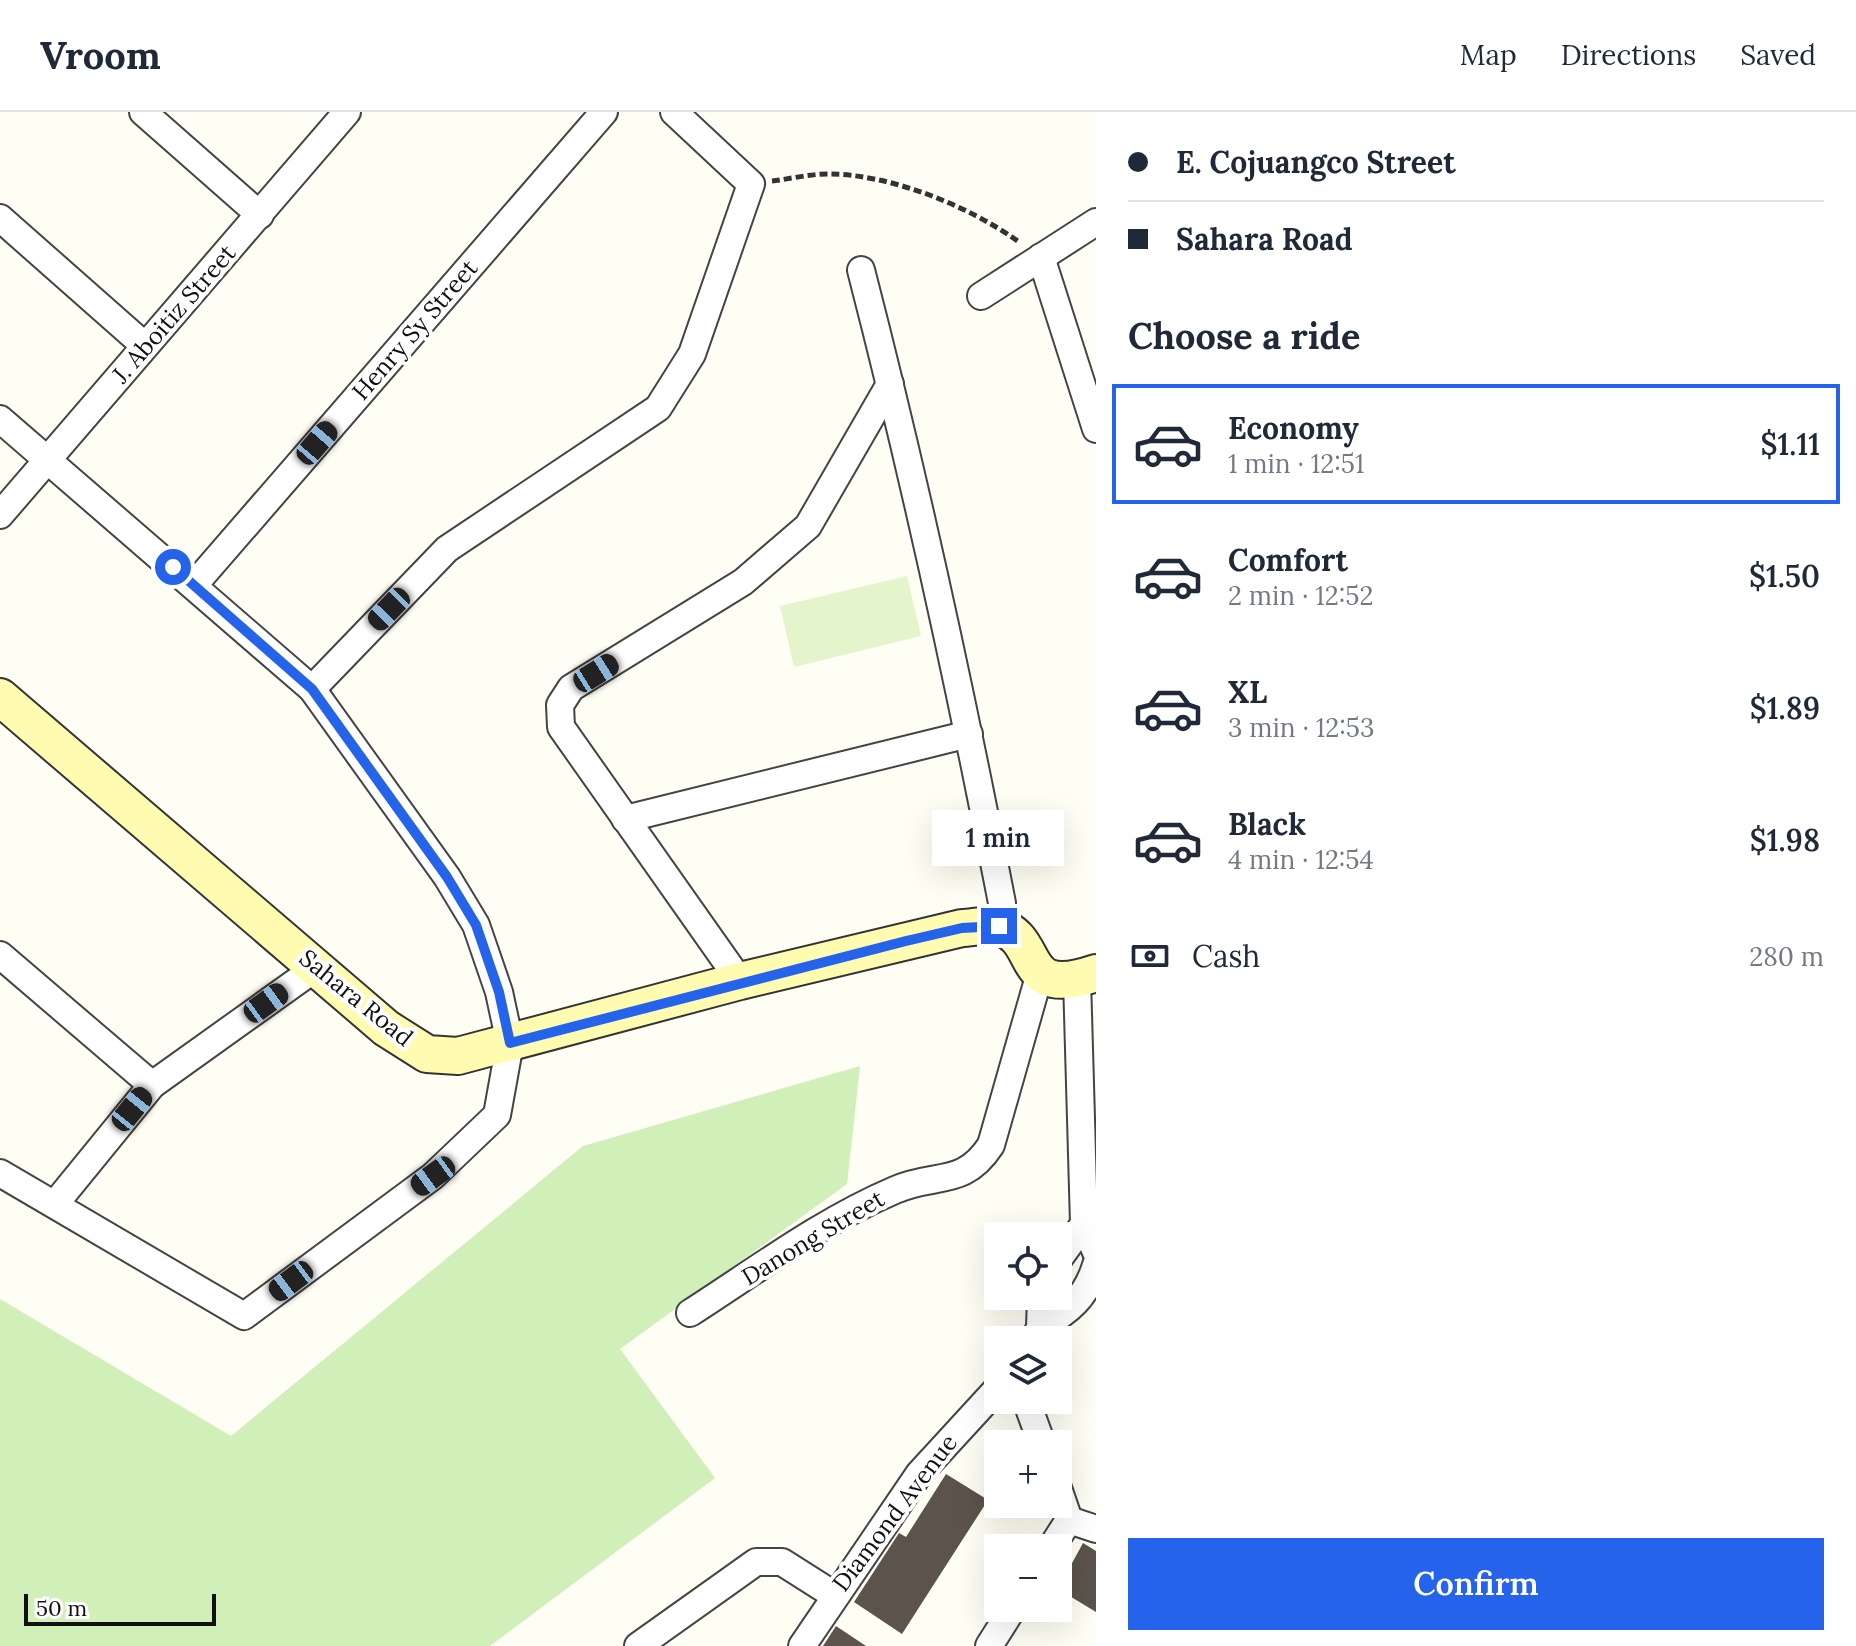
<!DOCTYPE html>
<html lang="en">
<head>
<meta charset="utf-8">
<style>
  :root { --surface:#fff; --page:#f2f2f3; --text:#1f2937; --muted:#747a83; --line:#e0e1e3; --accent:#2563eb }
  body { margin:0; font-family:Lora,serif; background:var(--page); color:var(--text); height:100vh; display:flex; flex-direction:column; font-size:30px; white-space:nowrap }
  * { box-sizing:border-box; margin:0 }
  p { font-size:26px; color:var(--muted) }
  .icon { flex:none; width:44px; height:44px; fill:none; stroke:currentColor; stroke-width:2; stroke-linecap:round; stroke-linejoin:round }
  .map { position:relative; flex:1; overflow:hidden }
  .side { display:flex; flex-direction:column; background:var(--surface); width:760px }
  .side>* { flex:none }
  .hud { display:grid; align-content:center; height:176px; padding:0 32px; background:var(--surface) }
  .buttons { position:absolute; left:984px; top:1110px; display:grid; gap:16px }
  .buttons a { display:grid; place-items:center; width:88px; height:88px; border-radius:0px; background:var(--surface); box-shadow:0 8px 32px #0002; font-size:40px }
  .scale { position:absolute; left:24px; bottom:20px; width:192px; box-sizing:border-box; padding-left:8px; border:4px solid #111; border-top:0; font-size:22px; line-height:28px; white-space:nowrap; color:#111; -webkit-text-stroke:6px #fff; paint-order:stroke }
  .end { position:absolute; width:36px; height:36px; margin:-18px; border:10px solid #2563eb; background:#fff; box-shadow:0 0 0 4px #fff }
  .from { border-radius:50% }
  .bubble { position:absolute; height:56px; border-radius:0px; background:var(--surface); box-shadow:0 8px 32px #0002; font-size:26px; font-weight:600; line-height:56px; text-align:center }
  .car { position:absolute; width:24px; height:48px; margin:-24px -12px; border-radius:10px; box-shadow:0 0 6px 2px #0007; background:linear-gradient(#222 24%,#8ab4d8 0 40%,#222 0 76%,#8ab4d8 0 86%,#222 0) }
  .hud b { display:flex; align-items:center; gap:28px; height:76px; font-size:30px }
  .hud b+b { border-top:2px solid var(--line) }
  .hud i { width:20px; height:20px; background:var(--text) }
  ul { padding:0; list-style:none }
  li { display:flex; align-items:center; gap:24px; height:120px; margin:0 16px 12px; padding:0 16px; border:4px solid transparent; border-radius:0px }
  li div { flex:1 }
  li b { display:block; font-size:30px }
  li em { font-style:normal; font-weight:600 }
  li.active { border-color:var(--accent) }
  li>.icon { width:72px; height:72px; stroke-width:1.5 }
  h2 { padding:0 32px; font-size:36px; line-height:96px }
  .pay { display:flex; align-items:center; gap:20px; height:88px; padding:0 32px; font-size:30px }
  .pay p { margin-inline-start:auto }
  .primary-button { display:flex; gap:16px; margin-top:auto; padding:16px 32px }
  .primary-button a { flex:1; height:92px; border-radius:0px; background:var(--accent); color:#fff; font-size:32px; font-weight:600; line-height:92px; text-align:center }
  header { display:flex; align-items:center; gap:48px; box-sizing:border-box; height:112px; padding:0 40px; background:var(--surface); border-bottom:2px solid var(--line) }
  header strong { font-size:38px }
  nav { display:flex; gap:44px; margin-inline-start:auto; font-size:28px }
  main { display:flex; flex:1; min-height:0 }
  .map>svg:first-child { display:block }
</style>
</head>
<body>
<header>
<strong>Vroom</strong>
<nav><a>Map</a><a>Directions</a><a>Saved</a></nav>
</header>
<main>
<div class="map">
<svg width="1096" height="1534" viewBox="0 0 1096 1534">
  <rect width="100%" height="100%" fill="#fffef5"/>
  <polygon fill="#d1efb8" points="860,954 847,1072 620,1237 715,1366 490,1534 0,1534 0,1187 231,1324 583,1034"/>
  <polygon fill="#e4f5cb" points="907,464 921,524 794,555 780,494"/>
  <g fill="#5b534c">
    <polygon points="946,1362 988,1388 902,1522 854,1490 899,1421 906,1425"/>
    <polygon points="1083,1431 1096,1439 1096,1500 1058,1477"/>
    <polygon points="836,1514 866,1534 823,1534"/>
  </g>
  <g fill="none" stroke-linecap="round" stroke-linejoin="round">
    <defs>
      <g id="street">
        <polyline points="143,0 260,103"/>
        <polyline points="0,106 145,234"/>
        <polyline points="1041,145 1096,317"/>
        <path d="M861,158C915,367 961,579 1002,791L999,814"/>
        <polyline points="981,184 1096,110"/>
        <polyline points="0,307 312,577 447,765 476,813 499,880 510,931 497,1003 433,1064 244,1204 0,1061"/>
        <polyline points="0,403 347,0"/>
        <polyline points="194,473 604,0"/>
        <polyline points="312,577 447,437 658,296 692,242 751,72 674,0"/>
        <polyline points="625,707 969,622"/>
        <polyline points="0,843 152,973"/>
        <polyline points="1077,867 1084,1112 1096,1140"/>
        <polyline points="740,869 561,615 560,593 571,576 743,470 808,414 890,272"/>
        <polyline points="55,1092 152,973 317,855"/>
        <polyline points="1058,1148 1084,1112"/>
        <path d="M690,1201C757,1158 822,1109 895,1078C936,1060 963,1076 991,1033L1040,861"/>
        <path d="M1040,1216C1069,1199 1086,1186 1096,1153"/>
        <polyline points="1034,1227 1040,1216 1041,1184"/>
        <polyline points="1026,1288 1042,1332"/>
        <polyline points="1069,1408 1096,1417"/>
        <polyline points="1051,1436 1069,1408 1058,1376"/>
        <polyline points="638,1534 756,1450 782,1450 834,1483"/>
        <polyline points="802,1534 919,1362 998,1276"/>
        <polyline points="989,1534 1013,1496"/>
      </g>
      <path id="secondary" d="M0,585L386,916L427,942L458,944L740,869L962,816C972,816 990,811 1000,815C1043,829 1016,888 1096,861"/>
    </defs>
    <use href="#street" stroke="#444" stroke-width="30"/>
    <use href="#secondary" stroke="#333" stroke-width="40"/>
    <path stroke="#333" stroke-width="5" stroke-dasharray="8 4" stroke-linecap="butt" d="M772,69C790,67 809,62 828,62C890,62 969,94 1019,130"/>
    <use href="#street" stroke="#fff" stroke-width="26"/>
    <use href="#secondary" stroke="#fffbb0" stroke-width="36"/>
  </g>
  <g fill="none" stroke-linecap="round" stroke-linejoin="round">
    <polyline stroke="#2563eb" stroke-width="10" points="173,455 312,577 447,765 476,813 499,880 510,931 906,829 962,816 999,814"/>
  </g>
  <g text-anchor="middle" stroke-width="8" stroke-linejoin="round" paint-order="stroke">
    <g font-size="24" fill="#111" stroke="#fff">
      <text transform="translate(174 202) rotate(-49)" y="8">J. Aboitiz Street</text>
      <text transform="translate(415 218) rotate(-49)" y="8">Henry Sy Street</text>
      <text transform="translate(356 886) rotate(39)" y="8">Sahara Road</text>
      <text transform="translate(813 1126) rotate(-31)" y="8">Danong Street</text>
      <text transform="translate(895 1401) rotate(-53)" y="8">Diamond Avenue</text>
    </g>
  </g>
</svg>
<div class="buttons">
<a><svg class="icon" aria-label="locate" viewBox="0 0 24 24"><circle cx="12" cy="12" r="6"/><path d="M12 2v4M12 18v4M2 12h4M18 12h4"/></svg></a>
<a><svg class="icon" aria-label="layers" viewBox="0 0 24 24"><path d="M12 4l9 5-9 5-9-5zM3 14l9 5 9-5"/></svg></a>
<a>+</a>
<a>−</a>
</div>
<div class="scale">50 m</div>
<i class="end from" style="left:173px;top:455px"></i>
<i class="end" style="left:999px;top:814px"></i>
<div class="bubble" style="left:932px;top:698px;width:132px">1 min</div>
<i class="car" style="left:317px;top:331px;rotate:41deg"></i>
<i class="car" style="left:389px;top:497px;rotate:224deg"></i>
<i class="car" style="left:596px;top:561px;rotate:58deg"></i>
<i class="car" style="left:266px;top:891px;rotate:54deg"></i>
<i class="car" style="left:132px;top:997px;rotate:39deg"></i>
<i class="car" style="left:433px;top:1064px;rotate:234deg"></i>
<i class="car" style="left:291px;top:1169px;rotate:233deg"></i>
</div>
<section class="side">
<div class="hud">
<b><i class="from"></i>E. Cojuangco Street</b>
<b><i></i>Sahara Road</b>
</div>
<h2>Choose a ride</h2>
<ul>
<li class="active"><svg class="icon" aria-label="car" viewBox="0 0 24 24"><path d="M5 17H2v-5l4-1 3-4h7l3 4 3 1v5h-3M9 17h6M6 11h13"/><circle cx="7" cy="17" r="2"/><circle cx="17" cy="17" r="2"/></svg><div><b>Economy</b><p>1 min · 12:51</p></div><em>$1.11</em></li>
<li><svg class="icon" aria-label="car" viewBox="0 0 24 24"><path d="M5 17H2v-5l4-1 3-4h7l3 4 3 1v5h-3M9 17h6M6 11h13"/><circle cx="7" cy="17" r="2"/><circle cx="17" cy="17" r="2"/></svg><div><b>Comfort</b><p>2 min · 12:52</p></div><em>$1.50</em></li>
<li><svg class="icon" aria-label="car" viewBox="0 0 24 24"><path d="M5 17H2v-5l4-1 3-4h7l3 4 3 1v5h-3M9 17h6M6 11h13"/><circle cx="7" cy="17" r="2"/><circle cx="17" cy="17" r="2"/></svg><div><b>XL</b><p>3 min · 12:53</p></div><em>$1.89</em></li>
<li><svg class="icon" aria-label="car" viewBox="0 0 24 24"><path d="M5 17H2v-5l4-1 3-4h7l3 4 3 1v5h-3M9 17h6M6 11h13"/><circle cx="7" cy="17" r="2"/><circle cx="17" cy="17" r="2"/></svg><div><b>Black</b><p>4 min · 12:54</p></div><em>$1.98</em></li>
</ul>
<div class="pay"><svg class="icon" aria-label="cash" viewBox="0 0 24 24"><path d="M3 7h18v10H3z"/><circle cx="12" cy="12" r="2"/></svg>Cash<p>280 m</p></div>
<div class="primary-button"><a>Confirm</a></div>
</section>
</main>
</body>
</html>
